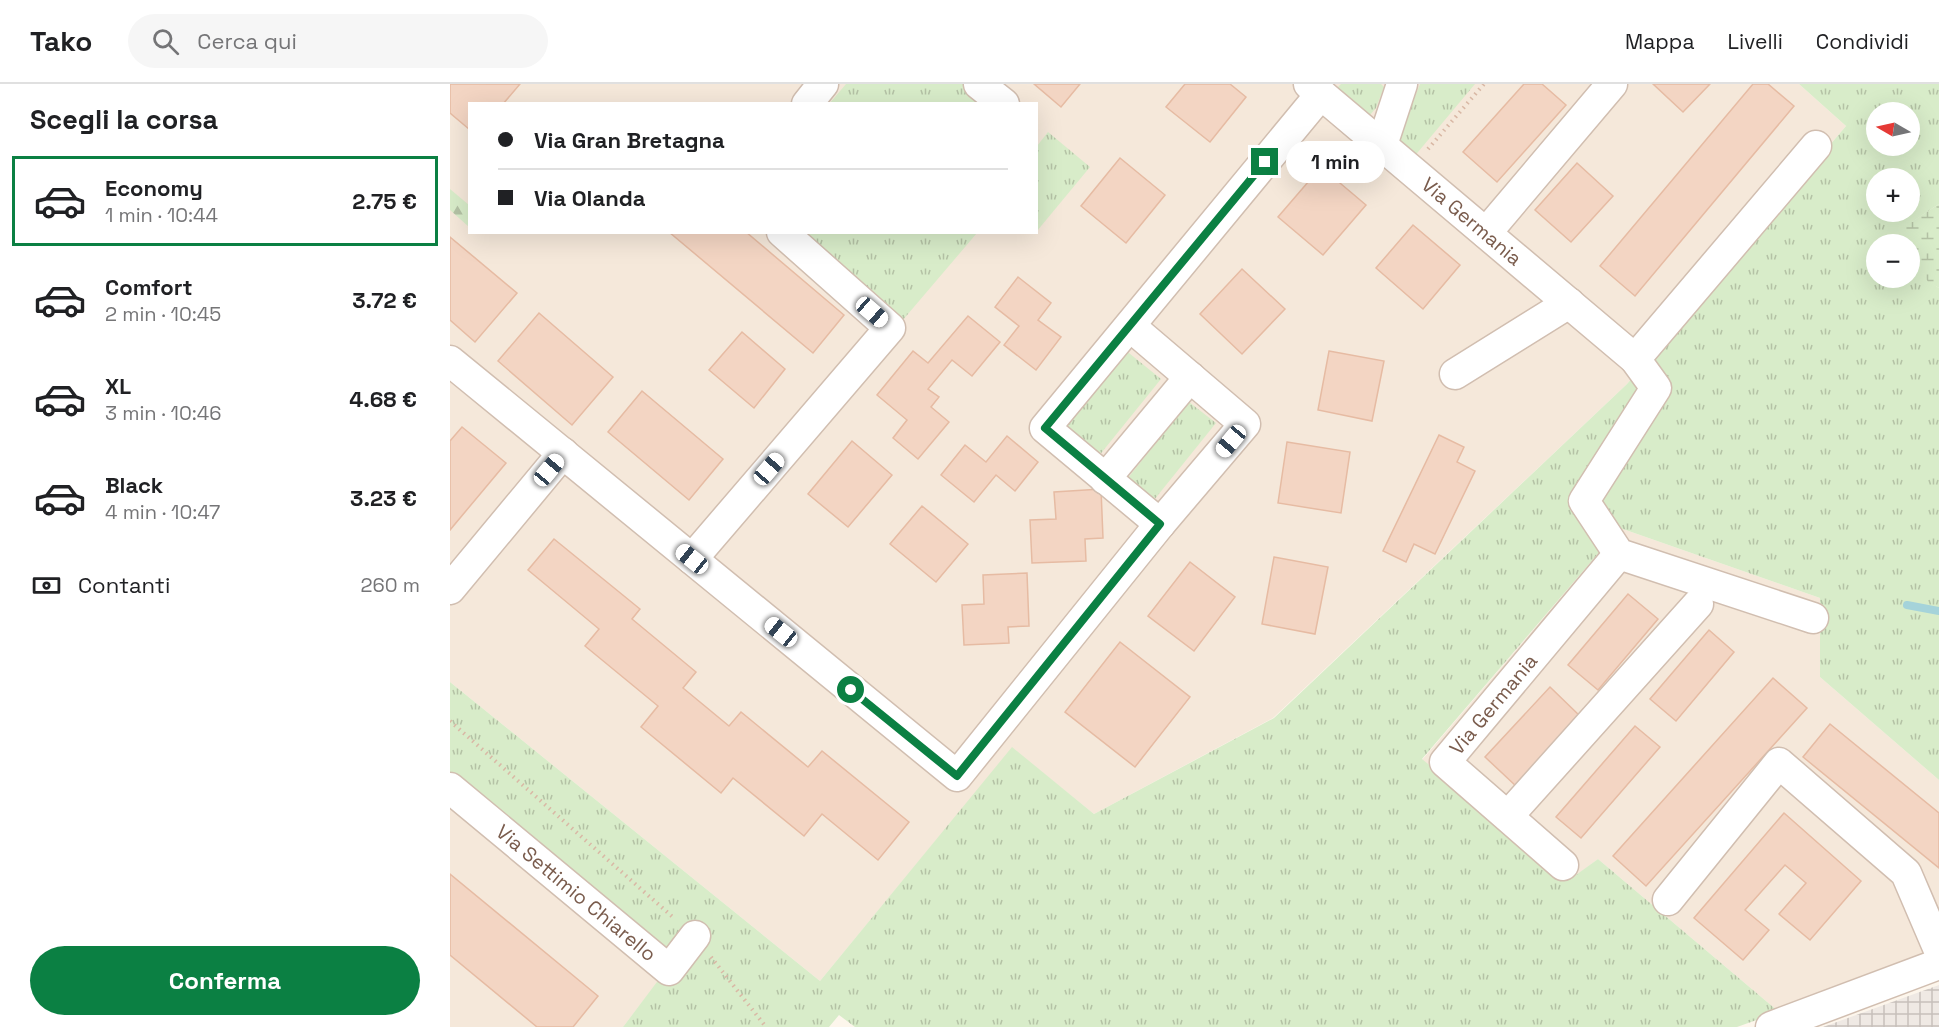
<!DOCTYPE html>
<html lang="it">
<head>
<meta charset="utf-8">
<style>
  :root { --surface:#fff; --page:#f6f6f6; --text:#202124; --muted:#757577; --line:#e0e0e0; --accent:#0b8043 }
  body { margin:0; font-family:"Space Grotesk",sans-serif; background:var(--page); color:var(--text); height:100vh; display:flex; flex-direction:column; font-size:22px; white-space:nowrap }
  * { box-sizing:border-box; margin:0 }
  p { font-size:20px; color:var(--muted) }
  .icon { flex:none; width:33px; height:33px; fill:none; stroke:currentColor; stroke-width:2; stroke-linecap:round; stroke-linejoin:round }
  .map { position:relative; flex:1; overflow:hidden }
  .panel { display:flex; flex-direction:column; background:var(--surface); width:450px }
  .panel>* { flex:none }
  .guide { position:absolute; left:18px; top:18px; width:570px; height:132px; border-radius:0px; box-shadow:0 6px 24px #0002; display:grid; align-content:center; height:132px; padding:0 30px; background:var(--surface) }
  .needle { width:39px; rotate:279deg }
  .tools { position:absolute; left:1416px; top:18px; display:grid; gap:12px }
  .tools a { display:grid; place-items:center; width:54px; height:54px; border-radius:50%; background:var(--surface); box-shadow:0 6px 24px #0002; font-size:30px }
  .end { position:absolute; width:27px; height:27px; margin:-14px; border:8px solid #0b8043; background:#fff; box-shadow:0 0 0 3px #fff }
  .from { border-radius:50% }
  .bubble { position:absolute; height:42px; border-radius:21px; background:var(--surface); box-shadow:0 6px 24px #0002; font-size:20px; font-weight:600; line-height:42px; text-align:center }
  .car { position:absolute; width:18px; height:36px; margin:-18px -9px; border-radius:8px; box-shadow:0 0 4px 2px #0007; background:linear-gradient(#fff 24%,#345 0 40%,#fff 0 76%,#345 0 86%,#fff 0) }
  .guide b { display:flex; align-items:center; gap:21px; height:57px; font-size:22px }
  .guide b+b { border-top:2px solid var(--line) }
  .guide i { width:15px; height:15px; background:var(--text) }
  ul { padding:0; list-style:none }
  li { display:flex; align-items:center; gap:18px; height:90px; margin:0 12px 9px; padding:0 18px; border:3px solid transparent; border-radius:0px }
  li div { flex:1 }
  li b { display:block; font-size:22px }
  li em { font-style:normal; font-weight:600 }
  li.on { border-color:var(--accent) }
  li>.icon { width:54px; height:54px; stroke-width:1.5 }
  h2 { padding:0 30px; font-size:27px; line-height:72px }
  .pay { display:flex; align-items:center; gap:15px; height:66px; padding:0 30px; font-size:22px }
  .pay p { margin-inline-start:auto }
  .action { display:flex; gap:12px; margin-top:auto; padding:12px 30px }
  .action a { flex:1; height:69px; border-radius:36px; background:var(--accent); color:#fff; font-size:24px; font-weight:600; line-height:69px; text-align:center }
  header { display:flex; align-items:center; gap:36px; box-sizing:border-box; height:84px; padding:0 30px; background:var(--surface); border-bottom:2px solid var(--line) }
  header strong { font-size:28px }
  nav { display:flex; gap:33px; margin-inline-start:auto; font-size:21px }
  .search { width:420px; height:54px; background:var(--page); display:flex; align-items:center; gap:15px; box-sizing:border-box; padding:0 21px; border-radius:33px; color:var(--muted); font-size:22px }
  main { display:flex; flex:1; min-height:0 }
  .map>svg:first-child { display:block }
</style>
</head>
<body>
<header>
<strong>Tako</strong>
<div class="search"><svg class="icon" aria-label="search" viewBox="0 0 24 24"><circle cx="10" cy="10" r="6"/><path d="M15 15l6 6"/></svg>Cerca qui</div>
<nav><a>Mappa</a><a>Livelli</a><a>Condividi</a></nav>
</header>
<main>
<section class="panel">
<h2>Scegli la corsa</h2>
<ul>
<li class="on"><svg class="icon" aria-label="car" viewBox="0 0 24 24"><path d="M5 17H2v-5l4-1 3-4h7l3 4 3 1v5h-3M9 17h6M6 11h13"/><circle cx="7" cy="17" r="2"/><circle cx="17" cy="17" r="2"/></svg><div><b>Economy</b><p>1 min · 10:44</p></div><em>2.75 €</em></li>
<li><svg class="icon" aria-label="car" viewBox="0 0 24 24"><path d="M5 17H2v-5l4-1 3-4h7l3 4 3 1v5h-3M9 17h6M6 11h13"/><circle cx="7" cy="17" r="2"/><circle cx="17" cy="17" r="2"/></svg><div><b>Comfort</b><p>2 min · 10:45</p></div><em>3.72 €</em></li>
<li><svg class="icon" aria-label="car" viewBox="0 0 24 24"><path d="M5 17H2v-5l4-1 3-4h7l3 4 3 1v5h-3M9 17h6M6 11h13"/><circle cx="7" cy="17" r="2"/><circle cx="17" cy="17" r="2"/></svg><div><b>XL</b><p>3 min · 10:46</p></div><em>4.68 €</em></li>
<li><svg class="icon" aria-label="car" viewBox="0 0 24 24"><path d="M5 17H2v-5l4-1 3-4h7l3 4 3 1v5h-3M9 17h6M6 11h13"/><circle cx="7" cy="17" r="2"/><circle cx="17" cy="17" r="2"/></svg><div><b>Black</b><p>4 min · 10:47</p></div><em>3.23 €</em></li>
</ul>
<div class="pay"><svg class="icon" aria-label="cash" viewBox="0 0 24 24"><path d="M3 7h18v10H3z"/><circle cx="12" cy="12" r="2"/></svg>Contanti<p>260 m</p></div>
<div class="action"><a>Conferma</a></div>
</section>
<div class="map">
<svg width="1489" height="943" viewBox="0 0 1489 943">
  <defs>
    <pattern id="industrial-grid" width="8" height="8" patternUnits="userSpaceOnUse" patternTransform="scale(1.5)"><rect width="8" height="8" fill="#efe9e4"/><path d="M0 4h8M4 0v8" fill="none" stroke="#c7c0bb"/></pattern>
    <pattern id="grass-tufts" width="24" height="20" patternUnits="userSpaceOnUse" patternTransform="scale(1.5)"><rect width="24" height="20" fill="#d8ecc9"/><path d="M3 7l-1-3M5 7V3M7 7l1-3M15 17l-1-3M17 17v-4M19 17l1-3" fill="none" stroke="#b4c2a5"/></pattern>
    <pattern id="forest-firs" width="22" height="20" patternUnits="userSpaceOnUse" patternTransform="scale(1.5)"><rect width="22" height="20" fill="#d8ecc9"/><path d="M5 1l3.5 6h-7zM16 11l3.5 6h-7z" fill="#b4c2a5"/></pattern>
    <pattern id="wetland-marsh" width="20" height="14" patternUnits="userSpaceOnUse" patternTransform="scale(1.5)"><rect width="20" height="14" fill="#d8ecc9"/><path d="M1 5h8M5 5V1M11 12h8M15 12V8" fill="none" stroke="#b4c2a5"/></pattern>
  </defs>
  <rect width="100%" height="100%" fill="#fdf6ec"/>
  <g fill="#f5e8da" fill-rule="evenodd">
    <path d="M0,0H1349L1396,42L1177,300L823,634L644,730L562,664L370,897L0,598ZM20,20H586V148H20Z"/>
    <polygon points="1170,444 1370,514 1370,593 1489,696 1489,867 1329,928 1148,775 1120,796 972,676"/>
    <polygon points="0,692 226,874 173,943 0,943"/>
  </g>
  <polygon fill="url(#industrial-grid)" points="1489,901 1489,943 1373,943"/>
  <g fill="url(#grass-tufts)" fill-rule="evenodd">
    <polygon points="396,0 513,0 536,19 379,20"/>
    <polygon points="891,0 931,0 934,3 926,24 913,39 881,10"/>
    <polygon points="970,0 1025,0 963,74 946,60"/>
    <path d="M1349,0H1489V120L1450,146L1458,160H1426V194H1460V164L1478,197L1489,204V696L1370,593V514L1170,444L972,675L1119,796L1148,775L1329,928L1287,943H405L389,931L379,943H173L225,874L0,692V598L370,897L562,663L644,730L824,634L1177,300L1396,42ZM1426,28H1460V62H1426ZM1426,94H1460V128H1426Z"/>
    <polygon points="598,48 640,83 587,147 587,62"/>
    <polygon points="347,149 527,149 452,237"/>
    <polygon points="674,265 711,295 648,373 611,343"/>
    <polygon points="739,318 766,339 704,416 677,395"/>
  </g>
  <polygon fill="url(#forest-firs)" points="0,105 19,121 19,143 0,126"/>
  <polygon fill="url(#wetland-marsh)" points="1489,120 1489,204 1478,198 1449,146"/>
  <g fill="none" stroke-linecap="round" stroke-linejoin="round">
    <polyline stroke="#a5d3da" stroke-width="8" points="1457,521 1489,527"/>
  </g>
  <g fill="#f3d5c3" stroke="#e6bba3" stroke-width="1.5">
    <polygon points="0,0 70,0 53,20 20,20 20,46 0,29"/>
    <polygon points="584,0 630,0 611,23"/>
    <polygon points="735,0 780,0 796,13 760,58 716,23"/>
    <polygon points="1074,0 1092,0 1116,21 1047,98 1013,68"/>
    <polygon points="1203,0 1260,0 1233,28"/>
    <polygon points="1303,0 1318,0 1344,22 1185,212 1150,182"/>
    <polygon points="670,74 715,111 676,159 631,122"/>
    <polygon points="1127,79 1163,112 1121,158 1085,126"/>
    <polygon points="871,83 916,121 873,171 828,133"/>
    <polygon points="963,141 1010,181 973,225 926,184"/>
    <polygon points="219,148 296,148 394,231 363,269"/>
    <polygon points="0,153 67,209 25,258 0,236"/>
    <polygon points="792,185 835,225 792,270 750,230"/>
    <polygon points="568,193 601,219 588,236 611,253 586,286 554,261 569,242 545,223"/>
    <polygon points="89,229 163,293 122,341 48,277"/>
    <polygon points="518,232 550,258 522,292 502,276 478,305 489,313 481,323 499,338 468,375 443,354 457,336 427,311 463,267 478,279"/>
    <polygon points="292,248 335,285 304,324 259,286"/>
    <polygon points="879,267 934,277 922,337 868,326"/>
    <polygon points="192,307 273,375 239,416 158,348"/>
    <polygon points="12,343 56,379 0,446 0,357"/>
    <polygon points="989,351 1014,363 1007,378 1025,387 985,470 964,460 956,478 933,467"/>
    <polygon points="557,352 588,378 565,407 546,391 524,418 491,391 515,361 536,378"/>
    <polygon points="402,357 442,391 398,443 358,410"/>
    <polygon points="837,358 900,368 891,429 828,419"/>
    <polygon points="651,405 653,454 635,455 636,477 582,479 580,436 606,435 604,408"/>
    <polygon points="472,422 518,460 486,498 440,460"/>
    <polygon points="104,455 190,525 182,535 246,588 233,604 279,642 291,628 358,683 372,667 459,738 428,776 372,730 354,752 283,694 271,709 191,643 208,622 135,562 149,545 78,486"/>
    <polygon points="824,473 878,483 865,550 812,540"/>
    <polygon points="740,478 785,513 744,567 698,532"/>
    <polygon points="577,489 579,542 558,543 559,559 514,561 512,521 534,520 533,491"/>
    <polygon points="1178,510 1208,535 1148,606 1118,581"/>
    <polygon points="1259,546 1284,568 1226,637 1200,615"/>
    <polygon points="670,558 740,613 685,683 615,628"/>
    <polygon points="1323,594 1357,624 1196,802 1163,772"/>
    <polygon points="1100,603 1132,634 1067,703 1035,673"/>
    <polygon points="1380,640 1489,729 1489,784 1353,673"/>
    <polygon points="1185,642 1210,663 1131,754 1106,733"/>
    <polygon points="1334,729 1411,797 1360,856 1329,830 1356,799 1335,781 1295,826 1319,846 1293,876 1244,834"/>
    <polygon points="0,790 148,912 123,943 87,943 0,871"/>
  </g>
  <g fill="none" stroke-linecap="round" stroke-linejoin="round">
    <defs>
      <g id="minor">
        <polyline points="529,0 554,20"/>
        <path id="s1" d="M859,0L1185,275L1366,62"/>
        <polyline points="357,20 373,0"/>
        <polyline points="932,61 952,0"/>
        <polyline points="1036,149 1162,0"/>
        <polyline points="680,242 795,340 710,440"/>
        <polyline points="1185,275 1206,304 1134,417 1169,470 1363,534"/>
        <polyline points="0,277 507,692 710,440 595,344 871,10"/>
        <polyline points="1005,290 1119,219"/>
        <polyline points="655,395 740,293"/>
        <polyline points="242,475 440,244 332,148"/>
        <polyline points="0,505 113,369"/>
        <path id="s2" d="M0,704L219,886L245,852"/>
        <polyline points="1058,732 1248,520"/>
        <path id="s3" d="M1113,781L995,678L1169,470"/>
        <polyline points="1218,816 1329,679 1456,789 1489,866"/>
        <polyline points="1321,943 1489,880"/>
      </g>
    </defs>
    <use href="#minor" stroke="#d1beb0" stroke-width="33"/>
    <g stroke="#d9b8a5" stroke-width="4" stroke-dasharray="1.5 4.5" stroke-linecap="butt">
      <polyline points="978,65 1034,0"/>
      <polyline points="0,637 225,835"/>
      <polyline points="261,873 316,943"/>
    </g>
    <use href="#minor" stroke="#fff" stroke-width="30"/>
  </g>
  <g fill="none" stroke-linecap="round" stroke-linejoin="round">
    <polyline stroke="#0b8043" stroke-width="8" points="401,606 507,692 710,440 595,344 815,78"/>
  </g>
  <g text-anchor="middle" stroke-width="6" stroke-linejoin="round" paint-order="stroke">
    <g font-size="20" fill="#7a5c4d" stroke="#fffaf3">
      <text dy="7" stroke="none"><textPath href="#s1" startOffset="213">Via Germania</textPath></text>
      <text dy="7" stroke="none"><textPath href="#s3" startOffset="232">Via Germania</textPath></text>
      <text dy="7" stroke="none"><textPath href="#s2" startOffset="164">Via Settimio Chiarello</textPath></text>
    </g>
  </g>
</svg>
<div class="tools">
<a><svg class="needle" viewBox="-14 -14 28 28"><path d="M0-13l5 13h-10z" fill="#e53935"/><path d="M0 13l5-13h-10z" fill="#757577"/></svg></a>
<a>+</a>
<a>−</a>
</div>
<i class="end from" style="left:401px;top:606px"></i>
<i class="end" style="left:815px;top:78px"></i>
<div class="bubble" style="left:836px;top:57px;width:99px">1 min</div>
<i class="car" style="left:422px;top:228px;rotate:131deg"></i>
<i class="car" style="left:781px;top:357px;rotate:220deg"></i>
<i class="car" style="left:319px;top:385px;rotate:41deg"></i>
<i class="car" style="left:99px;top:386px;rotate:40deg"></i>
<i class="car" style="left:242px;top:475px;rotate:309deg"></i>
<i class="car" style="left:331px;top:548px;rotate:309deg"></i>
<div class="guide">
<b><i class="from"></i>Via Gran Bretagna</b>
<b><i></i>Via Olanda</b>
</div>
</div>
</main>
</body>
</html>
